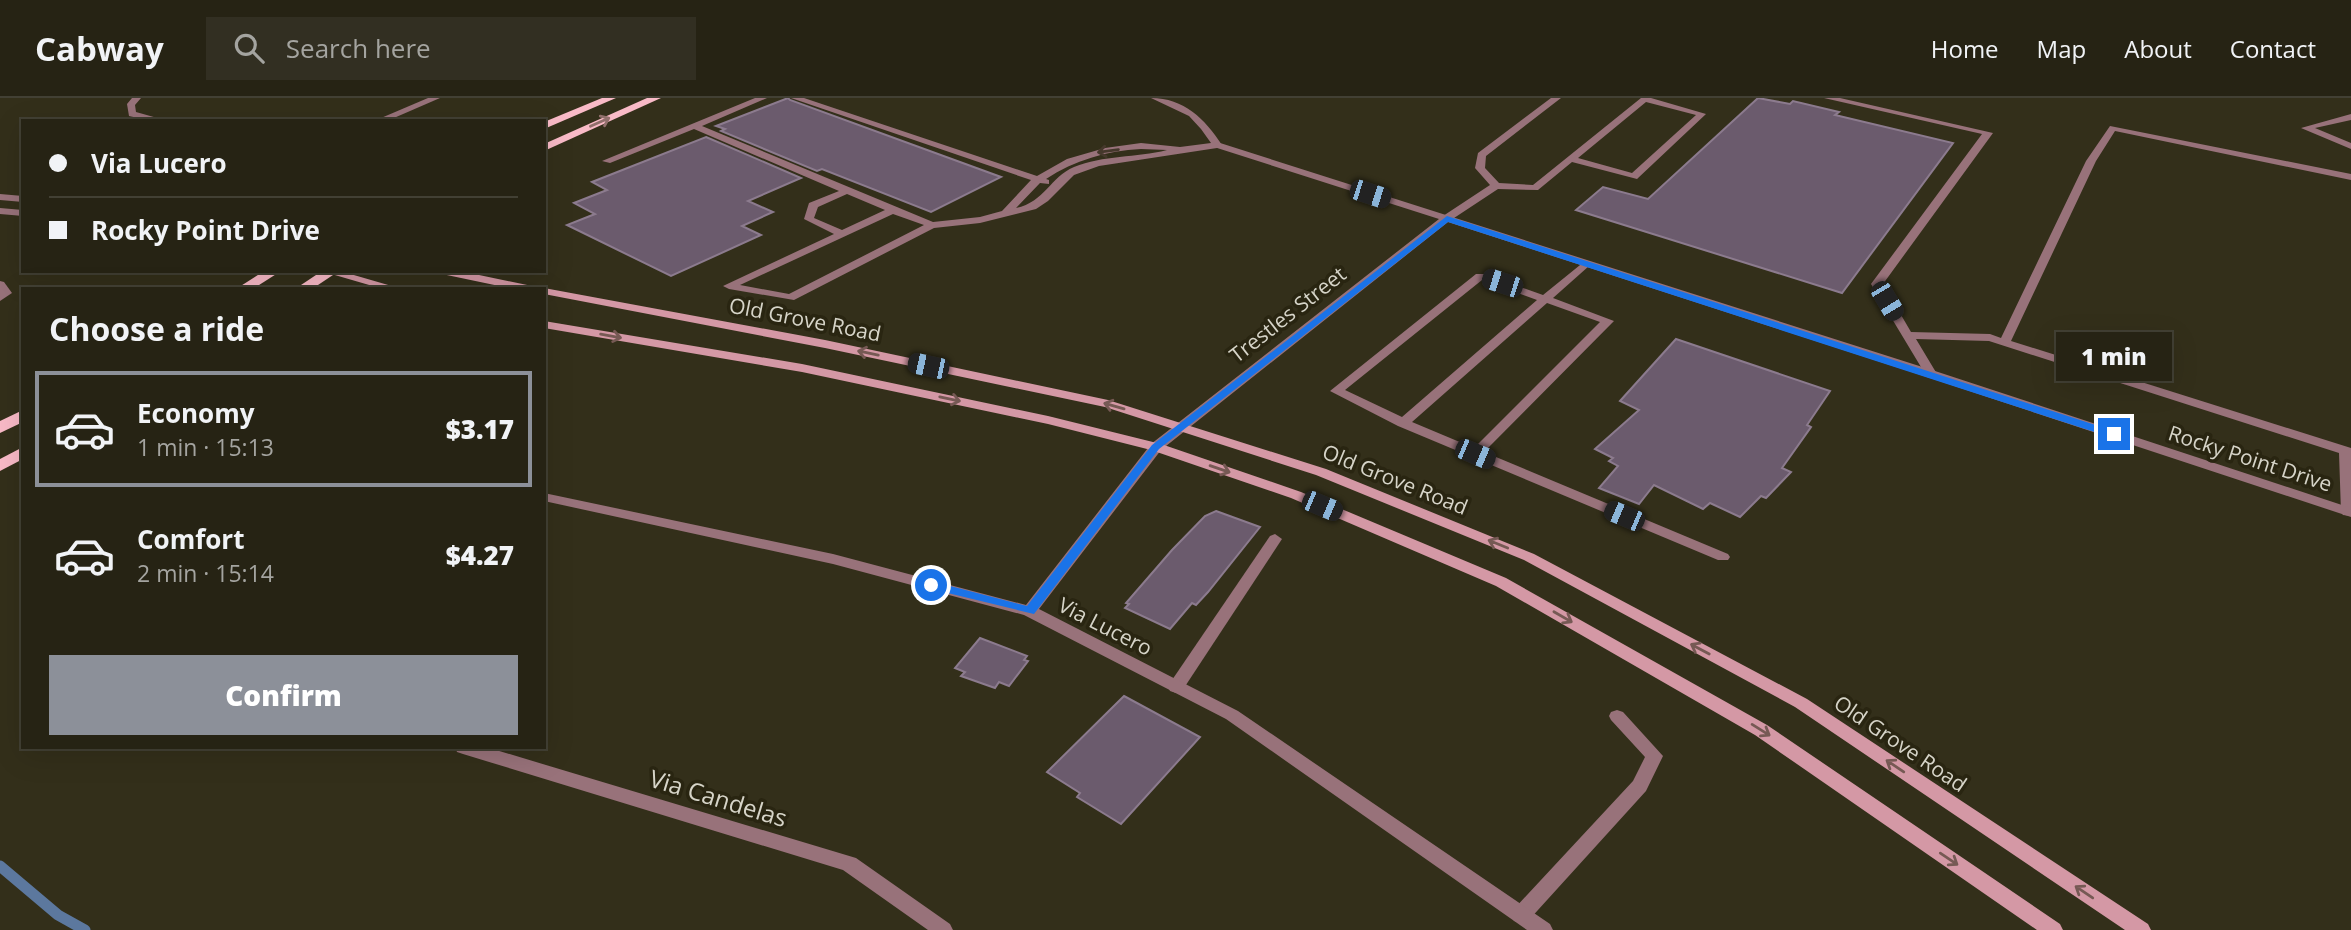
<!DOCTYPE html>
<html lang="en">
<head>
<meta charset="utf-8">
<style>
  :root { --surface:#262314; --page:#322f22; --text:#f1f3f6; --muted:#a4a4a0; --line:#424034; --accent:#8c9099 }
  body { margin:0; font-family:"Open Sans",sans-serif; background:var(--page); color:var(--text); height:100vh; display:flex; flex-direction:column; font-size:26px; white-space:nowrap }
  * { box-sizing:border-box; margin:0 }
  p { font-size:23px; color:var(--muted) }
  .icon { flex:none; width:38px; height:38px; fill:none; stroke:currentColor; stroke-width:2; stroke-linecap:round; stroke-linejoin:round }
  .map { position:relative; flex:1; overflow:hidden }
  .details { position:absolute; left:21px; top:189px; width:525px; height:462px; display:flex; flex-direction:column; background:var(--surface); border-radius:0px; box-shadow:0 7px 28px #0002,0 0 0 2px var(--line) }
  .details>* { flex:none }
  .top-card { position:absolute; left:21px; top:21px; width:525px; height:154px; border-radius:0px; box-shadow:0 7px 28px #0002,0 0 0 2px var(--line); display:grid; align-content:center; height:154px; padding:0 28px; background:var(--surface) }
  .end { position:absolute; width:32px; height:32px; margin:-16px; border:9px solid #1a73e8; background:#fff; box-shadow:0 0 0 4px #fff }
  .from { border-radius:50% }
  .bubble { position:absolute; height:49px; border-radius:0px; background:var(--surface); box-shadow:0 7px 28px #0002,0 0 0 2px var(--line); font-size:23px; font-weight:800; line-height:49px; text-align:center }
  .car { position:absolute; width:21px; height:42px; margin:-21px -10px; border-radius:9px; box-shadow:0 0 5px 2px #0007; background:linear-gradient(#222 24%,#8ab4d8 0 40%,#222 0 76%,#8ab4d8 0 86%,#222 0) }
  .top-card b { display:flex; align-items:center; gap:24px; height:66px; font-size:26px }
  .top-card b+b { border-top:2px solid var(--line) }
  .top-card i { width:18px; height:18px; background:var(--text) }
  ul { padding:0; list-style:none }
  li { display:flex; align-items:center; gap:21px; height:116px; margin:0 14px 10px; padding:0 14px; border:4px solid transparent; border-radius:0px }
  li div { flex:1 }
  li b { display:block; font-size:26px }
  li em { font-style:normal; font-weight:800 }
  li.on { border-color:var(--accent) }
  li>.icon { width:63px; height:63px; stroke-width:1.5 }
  h2 { padding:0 28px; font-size:32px; line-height:84px }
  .button { display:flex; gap:14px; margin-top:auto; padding:14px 28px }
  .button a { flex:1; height:80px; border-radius:0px; background:var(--accent); color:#fff; font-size:28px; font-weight:800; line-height:80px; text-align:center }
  header { display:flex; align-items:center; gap:42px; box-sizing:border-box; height:98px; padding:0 35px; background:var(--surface); border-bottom:2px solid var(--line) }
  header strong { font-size:33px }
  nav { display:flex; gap:38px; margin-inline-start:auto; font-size:24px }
  .search { width:490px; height:63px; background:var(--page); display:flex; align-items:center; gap:18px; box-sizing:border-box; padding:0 24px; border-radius:0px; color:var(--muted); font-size:26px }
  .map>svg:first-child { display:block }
</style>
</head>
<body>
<header>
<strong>Cabway</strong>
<div class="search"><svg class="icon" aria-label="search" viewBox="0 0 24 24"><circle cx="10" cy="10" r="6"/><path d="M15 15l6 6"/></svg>Search here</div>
<nav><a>Home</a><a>Map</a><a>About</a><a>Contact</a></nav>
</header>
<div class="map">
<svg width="2351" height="832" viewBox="0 0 2351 832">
  <rect width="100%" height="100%" fill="#332f1a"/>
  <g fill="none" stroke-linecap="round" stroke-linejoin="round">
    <polyline stroke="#5c789e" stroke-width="11" points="0,768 58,817 85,832"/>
  </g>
  <g fill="#6b5b6d" stroke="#8c7b8e" stroke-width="2">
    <polygon points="788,0 790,2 1001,79 931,114 822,71 817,73 721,33 725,31 716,28"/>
    <polygon points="1758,0 1790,6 1793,3 1839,14 1835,17 1953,45 1842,195 1576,112 1603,89 1648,101"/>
    <polygon points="706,39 801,80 748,103 773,114 742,128 761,137 671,178 567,127 595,116 574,105 607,92 592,84"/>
    <polygon points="1676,241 1830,293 1807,327 1811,329 1782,370 1791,374 1766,400 1761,398 1740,419 1710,405 1703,411 1654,387 1639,406 1599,390 1618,368 1609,363 1613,360 1595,351 1639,312 1620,303"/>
    <polygon points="1216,413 1260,429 1208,494 1196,507 1192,505 1170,531 1125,510 1129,506 1126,505 1172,452 1205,418"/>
    <polygon points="980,540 1027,558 1024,562 1028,563 1009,588 999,584 995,590 961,578 965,574 955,570"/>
    <polygon points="1124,598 1200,639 1121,726 1077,699 1080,695 1047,674"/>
  </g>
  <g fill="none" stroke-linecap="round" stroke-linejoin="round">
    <g fill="#98727a" fill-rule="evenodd">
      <path d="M755,0H767L702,28L933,124L980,119L1002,113L1031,82L791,0H804L1037,78L1067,61L1105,50L1141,45L1180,49L1211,45L1201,31L1189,18L1151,0C1184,0 1205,21 1222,47L1217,50L1099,68L1074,77L1048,103L1036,111L980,125L934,130L794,202L729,191L723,188L834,136L804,121L809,105L839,93L694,31L610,65L602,63ZM1141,51L1167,52C1136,60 1103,57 1074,69C1050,79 1045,104 1016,110L1040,85L1049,86V82L1046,81C1075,62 1106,53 1141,51ZM847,96L885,112L842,132L814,120L818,109ZM893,116L924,127L789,196L740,187Z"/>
      <path d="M1551,0H1561L1486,58L1485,70L1499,85L1533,87L1641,0H1651L1706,16L1637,81L1572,64L1538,92L1498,91L1451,122H1443V118L1490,87L1475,70L1478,55ZM1646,4L1696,17L1632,75L1578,60Z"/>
      <polygon points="1824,0 1840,0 1993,35 1883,186 1911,234 1990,236 2001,240 2086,63 2110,28 2351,76 2351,82 2115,33 2096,63 2011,243 2351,350 2351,418 2343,417 2341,414 2339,355 1989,243 1916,241 1937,276 1931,280 1927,279 1871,186 1982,36"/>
      <polygon points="2351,16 2351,22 2315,30 2351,45 2351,51 2301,30"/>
      <path d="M1585,163L1590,166L1589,168L1553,200L1614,223L1484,354L1728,456L1730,459L1728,462H1718L1398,328L1330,293L1476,176H1484L1543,197ZM1482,182L1537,202L1402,319L1345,292ZM1547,205L1600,224L1474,350L1412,324Z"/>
      <polygon points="1275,436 1282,441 1182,593 1176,595 1170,593 1168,589 1170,585 1270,438"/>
      <polygon points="1617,612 1623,614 1663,658 1646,693 1528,823 1521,825 1514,823 1511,817 1514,811 1633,683 1645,659 1611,622 1609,618 1611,614"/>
    </g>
    <g fill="#98727a" fill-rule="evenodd">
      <polygon points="132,0 141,0 135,7 136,14 168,23 151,23 129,18 127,6"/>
      <polygon points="428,0 440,0 387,23 374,23"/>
      <polygon points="1217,44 1935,273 2351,410 2351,419 1927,279 1448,124 1161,352 1039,511 1238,613 1550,826 1553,832 1527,832 1226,621 1024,517 833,466 544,403 544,395 833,456 1026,507 1151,346 1439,121 1214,49 1214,45"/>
      <polygon points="0,183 4,184 12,195 0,203"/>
      <polygon points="455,649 486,649 856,760 950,826 953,832 928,832 843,772 463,656 457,654"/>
    </g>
    <g fill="#98727a" fill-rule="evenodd">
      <polygon points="0,96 23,98 23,104 0,102"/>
      <polygon points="0,110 23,112 23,118 0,116"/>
    </g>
    <g fill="#d498a5" fill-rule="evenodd">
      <polygon points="321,173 340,173 402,191 383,191"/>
      <polygon points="437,173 460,173 532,188 537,191 514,191 442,176"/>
      <polygon points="544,190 825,242 1108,302 1326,371 1534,456 1807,601 2148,826 2151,832 2125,832 1795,609 1524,462 1316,377 1105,309 825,250 544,196 544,191 540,191"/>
      <polygon points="544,223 802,266 1048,318 1161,346 1301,394 1506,480 1767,627 2060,826 2063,832 2037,832 1755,637 1496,488 1291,400 1151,352 1048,326 802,274 544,230"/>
    </g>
    <g fill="#f9bac7" fill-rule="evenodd">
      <polygon points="602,0 616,0 544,31 544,24"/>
      <polygon points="647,0 661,0 544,53 544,46"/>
      <polygon points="264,173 281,173 253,191 236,191"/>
      <polygon points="322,173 339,173 312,191 295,191"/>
      <polygon points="23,312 23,324 0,335 0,323"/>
      <polygon points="23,349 23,361 0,373 0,361"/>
    </g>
  </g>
  <defs><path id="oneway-shaft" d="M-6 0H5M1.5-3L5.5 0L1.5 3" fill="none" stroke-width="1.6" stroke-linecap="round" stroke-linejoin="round" transform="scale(1.75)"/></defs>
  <use stroke="#91706c" href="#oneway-shaft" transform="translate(600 24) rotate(-24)"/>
  <use stroke="#45382b" href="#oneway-shaft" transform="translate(1108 53) rotate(172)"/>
  <g stroke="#765954">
    <use href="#oneway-shaft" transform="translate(611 238) rotate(10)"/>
    <use href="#oneway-shaft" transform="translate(868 255) rotate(-168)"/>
    <use href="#oneway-shaft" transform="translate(950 301) rotate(12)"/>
    <use href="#oneway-shaft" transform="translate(1114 308) rotate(-164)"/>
    <use href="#oneway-shaft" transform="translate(1220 371) rotate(19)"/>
    <use href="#oneway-shaft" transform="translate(1498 446) rotate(-158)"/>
    <use href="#oneway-shaft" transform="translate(1563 519) rotate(30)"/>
    <use href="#oneway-shaft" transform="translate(1700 551) rotate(-152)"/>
    <use href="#oneway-shaft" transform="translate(1761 632) rotate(32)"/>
    <use href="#oneway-shaft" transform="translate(1895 668) rotate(-146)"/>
    <use href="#oneway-shaft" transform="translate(1949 761) rotate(34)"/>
    <use href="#oneway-shaft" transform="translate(2084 794) rotate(-146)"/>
  </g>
  <polygon fill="#1a73e8" points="1447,118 2117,334 2119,336 2110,339 1448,124 1159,351 1034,516 927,490 925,487 931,483 1027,508 1152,347"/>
  <g text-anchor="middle" stroke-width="7" stroke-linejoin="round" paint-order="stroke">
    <g font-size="21" fill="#d6d4c8" stroke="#292511">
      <text transform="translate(1288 217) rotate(-38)" y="7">Trestles Street</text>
      <text transform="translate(805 222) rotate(11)" y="7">Old Grove Road</text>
      <text transform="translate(2250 361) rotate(18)" y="7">Rocky Point Drive</text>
      <text transform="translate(1395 382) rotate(22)" y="7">Old Grove Road</text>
      <text transform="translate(1105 529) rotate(27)" y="7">Via Lucero</text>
      <text transform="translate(1900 646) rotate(34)" y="7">Old Grove Road</text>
    </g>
    <g font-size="24" fill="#d6d4c8" stroke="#292511">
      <text transform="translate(718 701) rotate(17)" y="8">Via Candelas</text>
    </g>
  </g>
</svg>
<i class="end from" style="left:931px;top:487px"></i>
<i class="end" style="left:2114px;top:336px"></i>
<div class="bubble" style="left:2056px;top:234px;width:116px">1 min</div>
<i class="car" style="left:1370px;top:96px;rotate:108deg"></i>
<i class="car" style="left:1502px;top:185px;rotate:288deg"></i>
<i class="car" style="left:1887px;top:203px;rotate:149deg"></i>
<i class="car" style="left:928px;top:268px;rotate:282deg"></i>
<i class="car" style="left:1475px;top:356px;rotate:113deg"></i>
<i class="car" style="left:1322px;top:408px;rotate:113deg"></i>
<i class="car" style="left:1624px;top:418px;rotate:293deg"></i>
<div class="top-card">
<b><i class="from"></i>Via Lucero</b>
<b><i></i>Rocky Point Drive</b>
</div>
<section class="details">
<h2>Choose a ride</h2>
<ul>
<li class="on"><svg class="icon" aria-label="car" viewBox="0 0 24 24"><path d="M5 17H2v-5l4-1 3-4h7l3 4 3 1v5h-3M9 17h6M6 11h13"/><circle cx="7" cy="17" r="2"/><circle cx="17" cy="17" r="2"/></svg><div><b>Economy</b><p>1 min · 15:13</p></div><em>$3.17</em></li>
<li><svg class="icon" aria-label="car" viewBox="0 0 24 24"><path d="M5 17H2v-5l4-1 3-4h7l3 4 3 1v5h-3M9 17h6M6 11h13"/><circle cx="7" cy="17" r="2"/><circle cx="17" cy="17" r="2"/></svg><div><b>Comfort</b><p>2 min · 15:14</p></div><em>$4.27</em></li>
</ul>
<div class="button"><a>Confirm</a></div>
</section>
</div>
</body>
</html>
